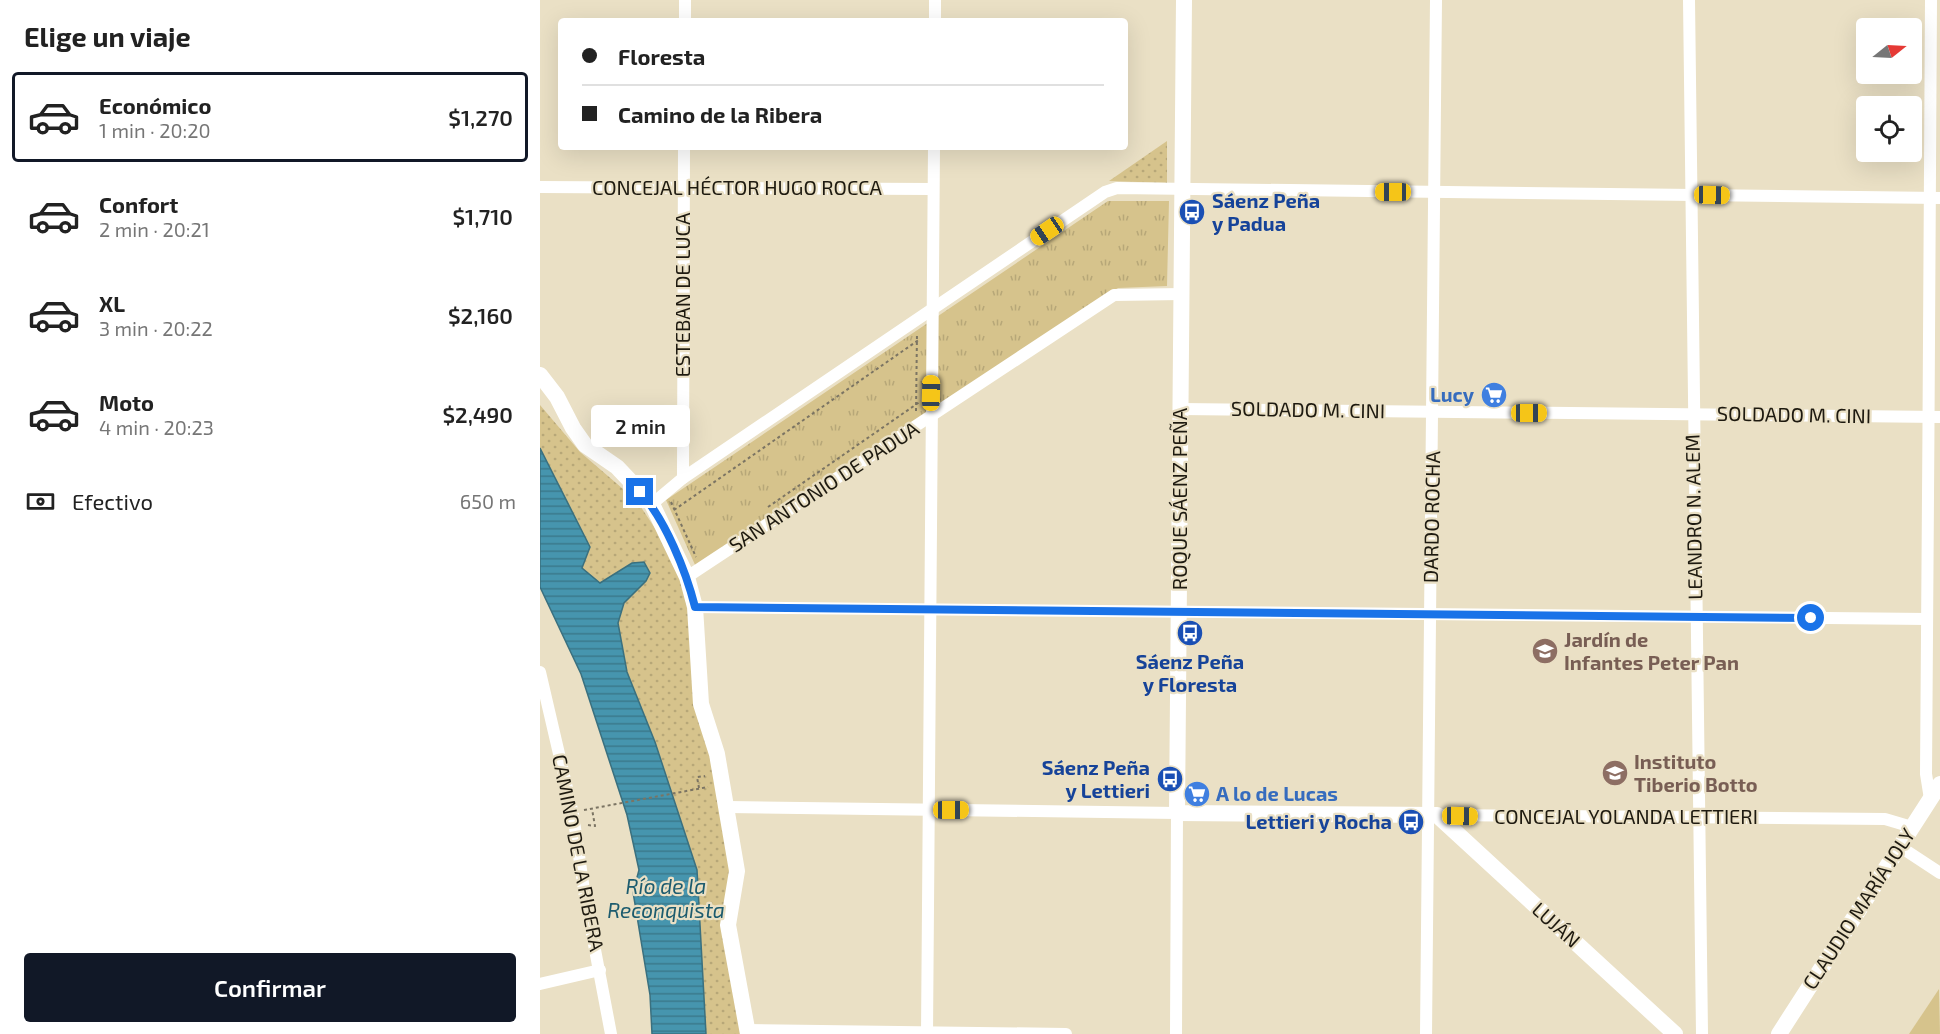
<!DOCTYPE html>
<html lang="es">
<head>
<meta charset="utf-8">
<style>
  :root { --surface:#fff; --page:#f6f6f6; --text:#222; --muted:#767676; --line:#e0e0e0; --accent:#111827 }
  body { margin:0; font-family:"Exo 2",sans-serif; background:var(--page); color:var(--text); height:100vh; display:flex; flex-direction:column; font-size:22px; white-space:nowrap }
  * { box-sizing:border-box; margin:0 }
  p { font-size:20px; color:var(--muted) }
  .icon { flex:none; width:33px; height:33px; fill:none; stroke:currentColor; stroke-width:2; stroke-linecap:round; stroke-linejoin:round }
  .map { position:relative; flex:1; overflow:hidden }
  .sheet { display:flex; flex-direction:column; background:var(--surface); width:540px }
  .sheet>* { flex:none }
  .banner { position:absolute; left:18px; top:18px; width:570px; height:132px; border-radius:6px; box-shadow:0 6px 24px #0002; display:grid; align-content:center; height:132px; padding:0 24px; background:var(--surface) }
  .needle { width:39px; rotate:72deg }
  .buttons { position:absolute; left:1316px; top:18px; display:grid; gap:12px }
  .buttons a { display:grid; place-items:center; width:66px; height:66px; border-radius:6px; background:var(--surface); box-shadow:0 6px 24px #0002; font-size:30px }
  .end { position:absolute; width:27px; height:27px; margin:-14px; border:8px solid #1a73e8; background:#fff; box-shadow:0 0 0 3px #fff }
  .from { border-radius:50% }
  .bubble { position:absolute; height:42px; border-radius:6px; background:var(--surface); box-shadow:0 6px 24px #0002; font-size:20px; font-weight:600; line-height:42px; text-align:center }
  .car { position:absolute; width:18px; height:36px; margin:-18px -9px; border-radius:8px; box-shadow:0 0 4px 2px #0007; background:linear-gradient(#f5c518 24%,#345 0 40%,#f5c518 0 76%,#345 0 86%,#f5c518 0) }
  .banner b { display:flex; align-items:center; gap:21px; height:57px; font-size:22px }
  .banner b+b { border-top:2px solid var(--line) }
  .banner i { width:15px; height:15px; background:var(--text) }
  ul { padding:0; list-style:none }
  li { display:flex; align-items:center; gap:18px; height:90px; margin:0 12px 9px; padding:0 12px; border:3px solid transparent; border-radius:6px }
  li div { flex:1 }
  li b { display:block; font-size:22px }
  li em { font-style:normal; font-weight:600 }
  li.current { border-color:var(--accent) }
  li>.icon { width:54px; height:54px; stroke-width:1.5 }
  h2 { padding:0 24px; font-size:27px; line-height:72px }
  .pay { display:flex; align-items:center; gap:15px; height:66px; padding:0 24px; font-size:22px }
  .pay p { margin-inline-start:auto }
  .button { display:flex; gap:12px; margin-top:auto; padding:12px 24px }
  .button a { flex:1; height:69px; border-radius:6px; background:var(--accent); color:#fff; font-size:24px; font-weight:600; line-height:69px; text-align:center }
  main { display:flex; flex:1; min-height:0 }
  .map>svg:first-child { display:block }
</style>
</head>
<body>
<main>
<section class="sheet">
<h2>Elige un viaje</h2>
<ul>
<li class="current"><svg class="icon" aria-label="car" viewBox="0 0 24 24"><path d="M5 17H2v-5l4-1 3-4h7l3 4 3 1v5h-3M9 17h6M6 11h13"/><circle cx="7" cy="17" r="2"/><circle cx="17" cy="17" r="2"/></svg><div><b>Económico</b><p>1 min · 20:20</p></div><em>$1,270</em></li>
<li><svg class="icon" aria-label="car" viewBox="0 0 24 24"><path d="M5 17H2v-5l4-1 3-4h7l3 4 3 1v5h-3M9 17h6M6 11h13"/><circle cx="7" cy="17" r="2"/><circle cx="17" cy="17" r="2"/></svg><div><b>Confort</b><p>2 min · 20:21</p></div><em>$1,710</em></li>
<li><svg class="icon" aria-label="car" viewBox="0 0 24 24"><path d="M5 17H2v-5l4-1 3-4h7l3 4 3 1v5h-3M9 17h6M6 11h13"/><circle cx="7" cy="17" r="2"/><circle cx="17" cy="17" r="2"/></svg><div><b>XL</b><p>3 min · 20:22</p></div><em>$2,160</em></li>
<li><svg class="icon" aria-label="car" viewBox="0 0 24 24"><path d="M5 17H2v-5l4-1 3-4h7l3 4 3 1v5h-3M9 17h6M6 11h13"/><circle cx="7" cy="17" r="2"/><circle cx="17" cy="17" r="2"/></svg><div><b>Moto</b><p>4 min · 20:23</p></div><em>$2,490</em></li>
</ul>
<div class="pay"><svg class="icon" aria-label="cash" viewBox="0 0 24 24"><path d="M3 7h18v10H3z"/><circle cx="12" cy="12" r="2"/></svg>Efectivo<p>650 m</p></div>
<div class="button"><a>Confirmar</a></div>
</section>
<div class="map">
<svg width="1400" height="1034" viewBox="0 0 1400 1034">
  <defs>
    <pattern id="grass-dots" width="8" height="8" patternUnits="userSpaceOnUse" patternTransform="scale(1.5)"><rect width="8" height="8" fill="#d6c38c"/><path d="M2 2h.1M6 6h.1" fill="none" stroke="#b7a778" stroke-width="1.8" stroke-linecap="round"/></pattern>
    <pattern id="park-tufts" width="24" height="20" patternUnits="userSpaceOnUse" patternTransform="scale(1.5)"><rect width="24" height="20" fill="#d6c38c"/><path d="M3 7l-1-3M5 7V3M7 7l1-3M15 17l-1-3M17 17v-4M19 17l1-3" fill="none" stroke="#b7a778"/></pattern>
    <pattern id="water-rules" width="6" height="5" patternUnits="userSpaceOnUse" patternTransform="scale(1.5)"><rect width="6" height="5" fill="#4695ae"/><path d="M0 2.5h6" fill="none" stroke="#3a798c"/></pattern>
  </defs>
  <rect width="100%" height="100%" fill="#eae0c5"/>
  <g fill="url(#grass-dots)">
    <polygon points="627,141 627,183 569,181"/>
    <polygon points="0,405 40,452 97,501 124,542 146,590 192,866 200,1034 166,1034 157,870 115,742 87,672 78,623 84,603 106,581 92,563 60,584 42,568 0,448"/>
  </g>
  <polygon fill="url(#park-tufts)" points="568,201 629,201 627,286 578,288 156,567 126,500"/>
  <polygon fill="#d6c38c" points="1399,989 1400,1034 1369,1034"/>
  <polygon fill="url(#water-rules)" stroke="#3a707f" stroke-width="1.5" points="0,448 50,547 42,568 60,583 92,563 104,562 110,573 106,581 84,603 78,623 87,672 115,742 157,870 166,1034 112,1034 110,995 93,892 99,870 87,815 41,674 0,587"/>
  <g fill="none" stroke-linecap="round" stroke-linejoin="round">
    <g stroke="#7b7463" stroke-width="2" stroke-dasharray="3 3" stroke-linecap="butt">
      <polyline points="376,411 377,333"/>
      <polyline points="131,502 156,557"/>
      <polyline points="228,507 381,401"/>
      <polyline points="134,510 380,339"/>
      <polyline points="159,788 157,777 165,776"/>
      <polyline points="44,810 168,787"/>
      <polyline points="48,825 55,826 52,809"/>
    </g>
    <g stroke="#fff" stroke-width="12">
      <polyline points="1149,0 1162,1034"/>
      <polyline points="145,21 145,0"/>
      <polyline points="395,21 395,0"/>
      <polyline points="0,187 393,189"/>
      <polyline points="641,409 1400,417"/>
      <polyline points="143,478 144,147"/>
      <polyline points="112,504 143,478 565,192 577,188 1400,198"/>
      <polyline points="147,577 574,295 642,294"/>
      <polyline points="155,607 1387,619"/>
      <polyline points="0,672 33,814 45,897 71,1034"/>
      <path d="M1390,799L1386,774C1387,516 1391,258 1391,0"/>
      <polyline points="188,807 637,813 636,1034"/>
      <polyline points="897,815 1345,819 1372,827"/>
      <polyline points="1359,846 1400,873"/>
      <polyline points="0,984 60,970"/>
      <polyline points="207,1030 526,1034"/>
      <polyline points="387,1034 394,147"/>
      <polyline points="886,1034 896,0"/>
    </g>
    <g stroke="#fff" stroke-width="16">
      <polyline points="644,0 637,813 897,815 1135,1034"/>
      <polyline points="0,375 17,397 33,428 45,445 77,467 112,504 147,577 155,607 161,704 177,754 197,871 188,925 208,1034"/>
      <polyline points="1239,1034 1400,784"/>
    </g>
  </g>
  <g fill="none" stroke-linecap="round" stroke-linejoin="round">
    <path stroke="#1a73e8" stroke-width="8" d="M100,492C125,519 146,571 155,607L1271,618"/>
  </g>
  <defs>
    <symbol id="bus-disc" viewBox="-11 -11 22 22"><circle r="9.5" fill="#1a4fb4" stroke="#eae0c5"/><path d="M-5-6H5V4H4V6H2V4H-2V6H-4V4H-5ZM-3.5-4V0h7V-4ZM-3.5 1.2v1.5H-2V1.2ZM2 1.2v1.5H3.5V1.2Z" fill="#fff"/></symbol>
    <symbol id="supermarket-disc" viewBox="-11 -11 22 22"><circle r="9.5" fill="#3f7fe0" stroke="#eae0c5"/><path d="M-6-5.5h2.5l.6 2H6L4.5 2H-2.5L-4.4-4H-6ZM-1.5 3.2a1.3 1.3 0 1 0 .1 0ZM3 3.2a1.3 1.3 0 1 0 .1 0Z" fill="#fff"/></symbol>
    <symbol id="school-disc" viewBox="-11 -11 22 22"><circle r="9.5" fill="#8d6e63" stroke="#eae0c5"/><path d="M0-5L7-2L0 1L-7-2ZM-4 1L0 2.5L4 1V4Q0 6-4 4Z" fill="#fff"/></symbol>
  </defs>
  <g fill-rule="evenodd">
    <use href="#bus-disc" x="637" y="197" width="30" height="30"/>
    <use href="#supermarket-disc" x="939" y="380" width="30" height="30"/>
    <use href="#bus-disc" x="635" y="618" width="30" height="30"/>
    <use href="#school-disc" x="990" y="636" width="30" height="30"/>
    <use href="#school-disc" x="1060" y="758" width="30" height="30"/>
    <use href="#bus-disc" x="615" y="764" width="30" height="30"/>
    <use href="#supermarket-disc" x="642" y="779" width="30" height="30"/>
    <use href="#bus-disc" x="856" y="807" width="30" height="30"/>
  </g>
  <g text-anchor="middle" stroke-width="4.5" stroke-linejoin="round" paint-order="stroke">
    <g font-size="20" fill="#1e1a10" stroke="#eae0c5">
      <text x="197" y="195">CONCEJAL HÉCTOR HUGO ROCCA</text>
      <text transform="translate(143 295) rotate(-90)" y="7">ESTEBAN DE LUCA</text>
      <text transform="translate(768 410) rotate(1)" y="7">SOLDADO M. CINI</text>
      <text transform="translate(1254 415) rotate(1)" y="7">SOLDADO M. CINI</text>
      <text transform="translate(284 487) rotate(-33)" y="7">SAN ANTONIO DE PADUA</text>
      <text transform="translate(640 499) rotate(-90)" y="7">ROQUE SÁENZ PEÑA</text>
      <text transform="translate(892 517) rotate(-89)" y="7">DARDO ROCHA</text>
      <text transform="translate(1154 517) rotate(-91)" y="7">LEANDRO N. ALEM</text>
      <text x="1086" y="824">CONCEJAL YOLANDA LETTIERI</text>
      <text transform="translate(38 853) rotate(79)" y="7">CAMINO DE LA RIBERA</text>
      <text transform="translate(1319 909) rotate(-57)" y="7">CLAUDIO MARÍA JOLY</text>
      <text transform="translate(1016 925) rotate(42)" y="7">LUJÁN</text>
    </g>
    <g font-size="20" font-weight="bold" fill="#164399" stroke="#eae0c5" text-anchor="end">
      <text x="672" y="208" text-anchor="start">Sáenz Peña<tspan x="672" dy="23">y Padua</tspan></text>
      <text x="650" y="669" text-anchor="middle">Sáenz Peña<tspan x="650" dy="23">y Floresta</tspan></text>
      <text x="610" y="775">Sáenz Peña<tspan x="610" dy="23">y Lettieri</tspan></text>
      <text x="852" y="829">Lettieri y Rocha</text>
    </g>
    <g font-size="20" font-weight="bold" fill="#366cbe" stroke="#eae0c5" text-anchor="end">
      <text x="934" y="402">Lucy</text>
      <text x="676" y="801" text-anchor="start">A lo de Lucas</text>
    </g>
    <g font-size="20" font-weight="bold" fill="#785e54" stroke="#eae0c5" text-anchor="start">
      <text x="1024" y="647">Jardín de<tspan x="1024" dy="23">Infantes Peter Pan</tspan></text>
      <text x="1094" y="769">Instituto<tspan x="1094" dy="23">Tiberio Botto</tspan></text>
    </g>
    <g font-size="21" font-style="italic" fill="#1c5b6e" stroke="#eae0c5">
      <text x="126" y="894">Río de la<tspan x="126" dy="24">Reconquista</tspan></text>
    </g>
  </g>
</svg>
<div class="buttons">
<a><svg class="needle" viewBox="-14 -14 28 28"><path d="M0-13l5 13h-10z" fill="#e53935"/><path d="M0 13l5-13h-10z" fill="#767676"/></svg></a>
<a><svg class="icon" aria-label="locate" viewBox="0 0 24 24"><circle cx="12" cy="12" r="6"/><path d="M12 2v4M12 18v4M2 12h4M18 12h4"/></svg></a>
</div>
<i class="end from" style="left:1271px;top:618px"></i>
<i class="end" style="left:100px;top:492px"></i>
<div class="bubble" style="left:51px;top:405px;width:99px">2 min</div>
<i class="car" style="left:853px;top:192px;rotate:270deg"></i>
<i class="car" style="left:1172px;top:195px;rotate:91deg"></i>
<i class="car" style="left:507px;top:231px;rotate:236deg"></i>
<i class="car" style="left:391px;top:393px;rotate:1deg"></i>
<i class="car" style="left:989px;top:413px;rotate:90deg"></i>
<i class="car" style="left:411px;top:810px;rotate:90deg"></i>
<i class="car" style="left:920px;top:816px;rotate:91deg"></i>
<div class="banner">
<b><i class="from"></i>Floresta</b>
<b><i></i>Camino de la Ribera</b>
</div>
</div>
</main>
</body>
</html>
